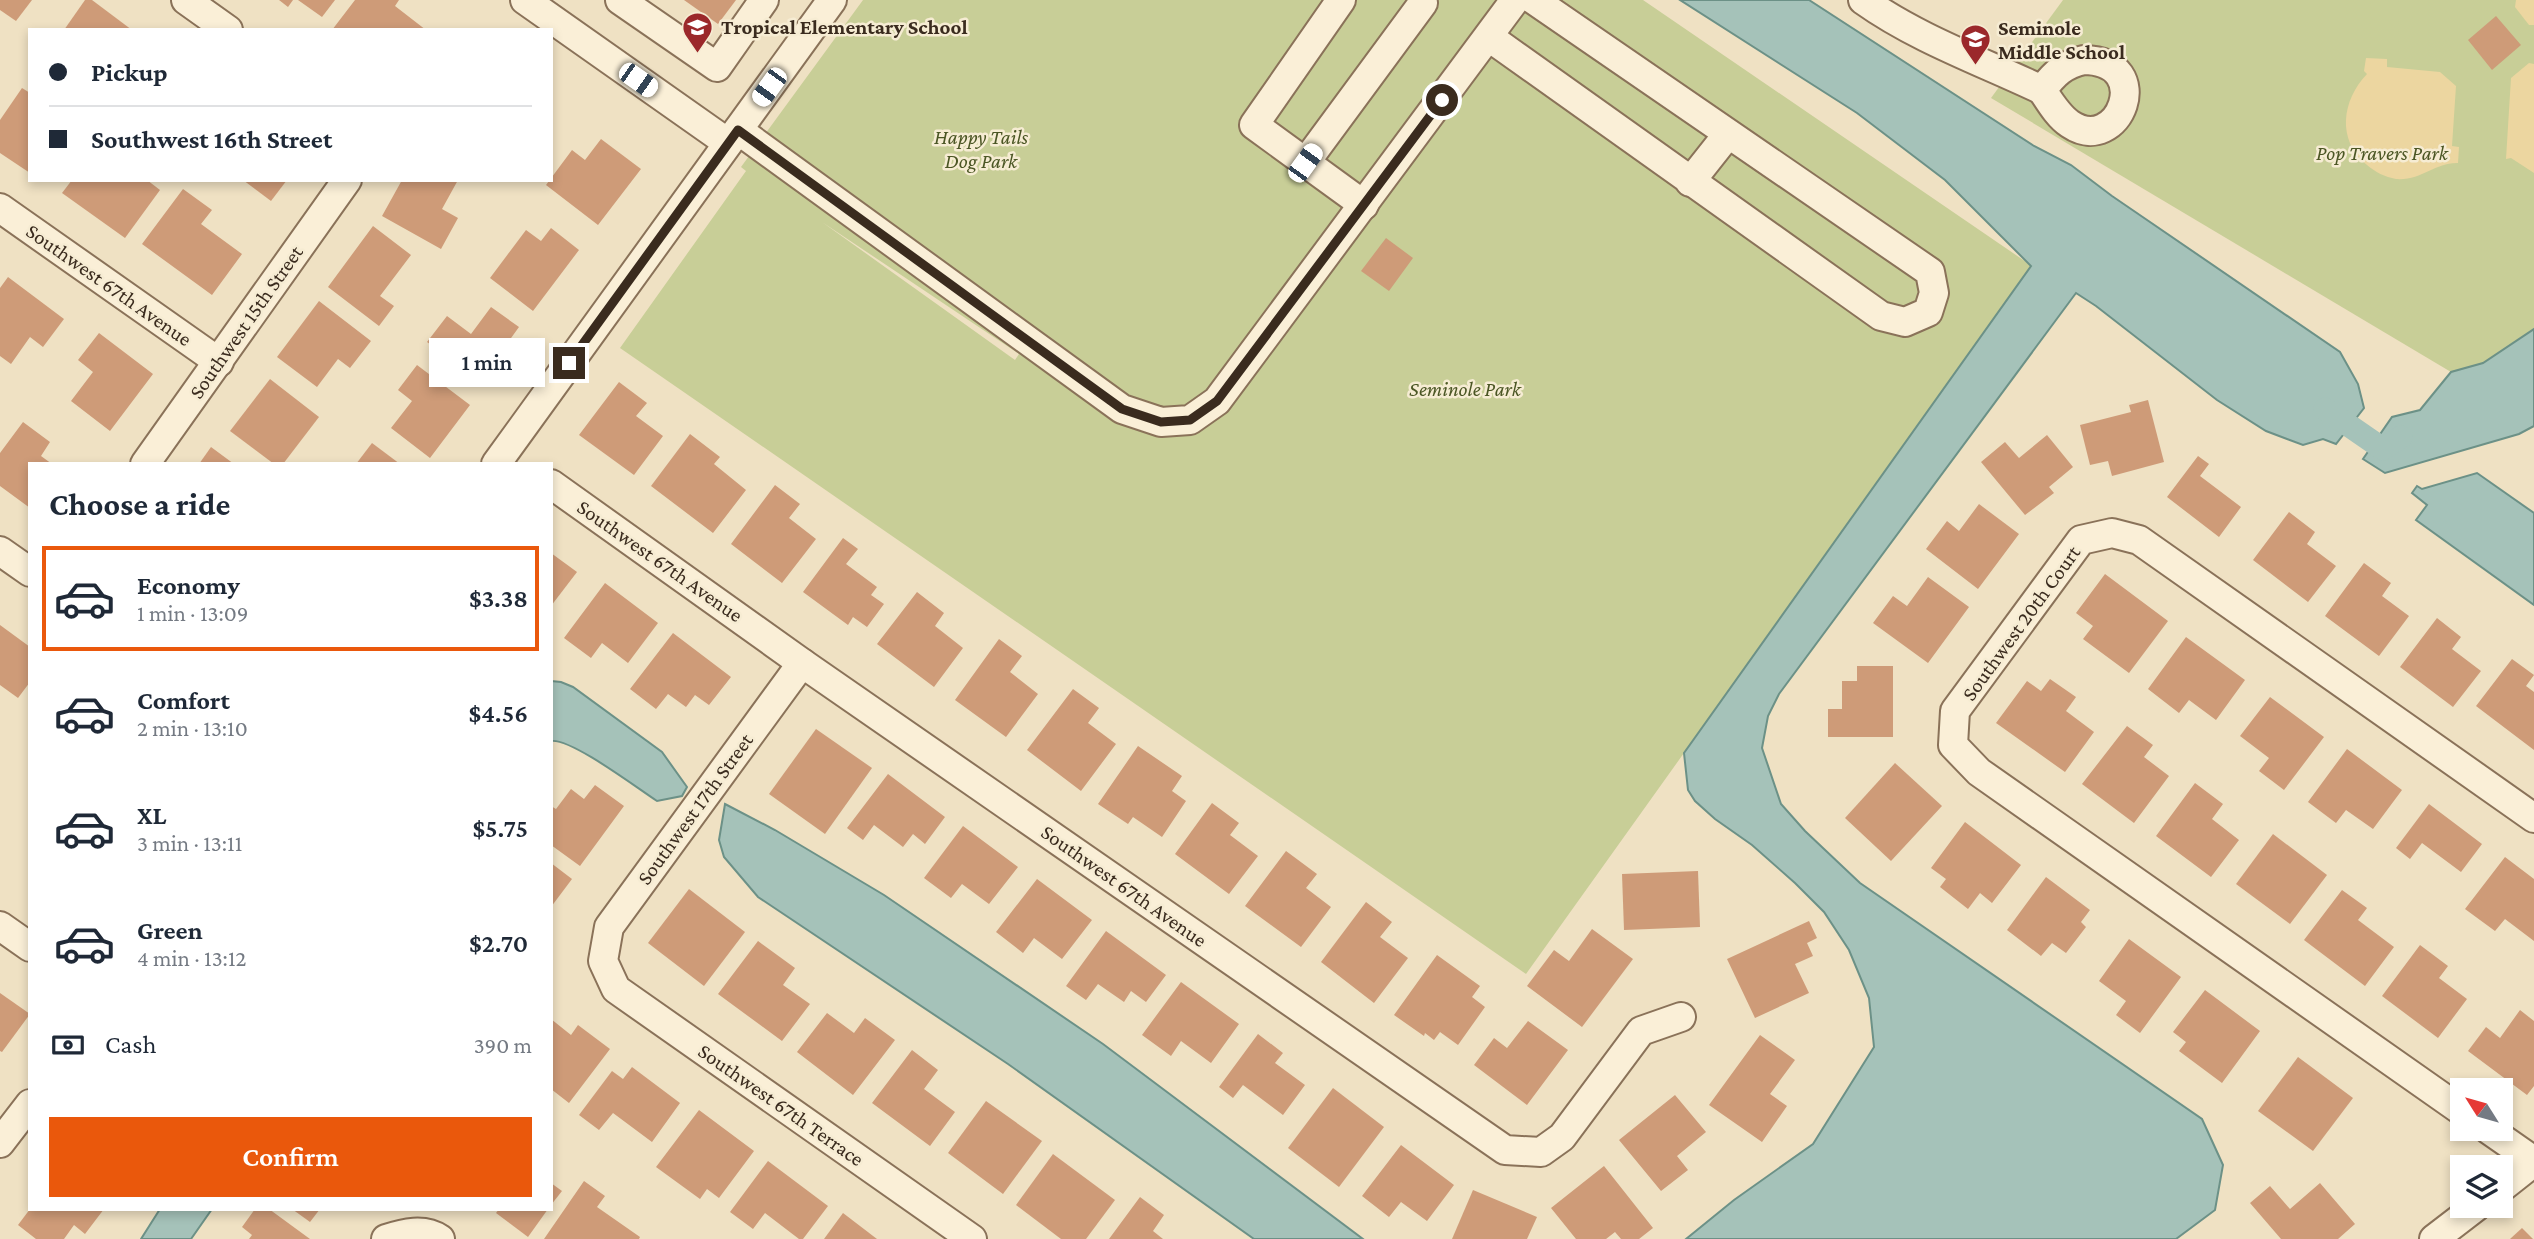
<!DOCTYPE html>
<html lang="en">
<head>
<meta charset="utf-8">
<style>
  :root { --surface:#fff; --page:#f6f6f7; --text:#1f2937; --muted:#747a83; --line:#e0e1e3; --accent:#ea580c }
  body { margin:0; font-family:"Crimson Pro",serif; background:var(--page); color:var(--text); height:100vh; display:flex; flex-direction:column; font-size:26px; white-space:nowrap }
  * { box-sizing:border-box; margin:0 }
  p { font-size:23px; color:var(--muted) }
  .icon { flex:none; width:38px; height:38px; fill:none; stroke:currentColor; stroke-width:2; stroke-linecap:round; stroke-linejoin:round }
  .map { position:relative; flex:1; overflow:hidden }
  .drawer { position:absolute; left:28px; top:462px; width:525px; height:749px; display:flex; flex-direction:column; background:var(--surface); border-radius:0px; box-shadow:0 4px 10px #0003 }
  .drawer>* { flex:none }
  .hud { position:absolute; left:28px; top:28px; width:525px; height:154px; border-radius:0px; box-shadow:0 4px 10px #0003; display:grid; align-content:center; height:154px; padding:0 21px; background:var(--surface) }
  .needle { width:46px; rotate:307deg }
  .fabs { position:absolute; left:2450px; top:1078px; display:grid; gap:14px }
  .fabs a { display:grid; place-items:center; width:63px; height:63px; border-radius:0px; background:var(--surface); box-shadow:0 4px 10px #0003; font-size:35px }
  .end { position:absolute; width:32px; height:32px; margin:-16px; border:9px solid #3a2b1e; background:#fff; box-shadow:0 0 0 4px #fff }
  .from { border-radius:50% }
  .bubble { position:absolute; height:49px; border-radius:0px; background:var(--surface); box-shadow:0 4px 10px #0003; font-size:23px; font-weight:600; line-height:49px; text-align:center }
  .car { position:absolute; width:21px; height:42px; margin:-21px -10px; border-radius:9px; box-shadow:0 0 5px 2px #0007; background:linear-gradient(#fff 24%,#345 0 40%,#fff 0 76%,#345 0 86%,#fff 0) }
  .hud b { display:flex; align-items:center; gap:24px; height:66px; font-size:26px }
  .hud b+b { border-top:2px solid var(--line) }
  .hud i { width:18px; height:18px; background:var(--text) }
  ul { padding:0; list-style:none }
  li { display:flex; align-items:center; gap:21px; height:105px; margin:0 14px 10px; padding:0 7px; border:4px solid transparent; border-radius:0px }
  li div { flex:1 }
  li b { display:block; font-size:26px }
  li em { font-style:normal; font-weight:600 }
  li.selected { border-color:var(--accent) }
  li>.icon { width:63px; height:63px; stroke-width:1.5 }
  h2 { padding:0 21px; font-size:32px; line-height:84px }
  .pay { display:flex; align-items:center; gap:18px; height:77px; padding:0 21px; font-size:26px }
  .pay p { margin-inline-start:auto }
  .button { display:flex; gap:14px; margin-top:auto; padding:14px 21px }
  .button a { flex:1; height:80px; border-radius:0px; background:var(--accent); color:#fff; font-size:28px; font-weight:600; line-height:80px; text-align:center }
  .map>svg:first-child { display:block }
</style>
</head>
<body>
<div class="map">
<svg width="2534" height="1239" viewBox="0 0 2534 1239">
  <rect width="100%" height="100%" fill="#efe1c3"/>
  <g fill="#c8ce97" fill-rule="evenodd">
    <path d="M863,0H1643L2032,266L1526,974L620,348L746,171L741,167ZM822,222L1019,354L1015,360Z"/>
    <polygon points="2063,0 2534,0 2534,329 2483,363 2451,372 1991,98"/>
  </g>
  <g fill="#ecd6a0">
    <polygon points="2516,0 2534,0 2534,25 2529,25 2515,7"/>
    <path d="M2366,58L2387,59V67L2440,72L2456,86L2452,146L2459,147L2458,163C2436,162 2421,181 2396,179C2385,177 2375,172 2367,165C2336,140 2342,100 2367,74L2364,71Z"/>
    <polygon points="2529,63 2534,64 2534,173 2511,158 2506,159 2511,78"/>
  </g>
  <g fill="#a5c2b9" stroke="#6c9187" stroke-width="2">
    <polygon points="1680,0 1809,0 2034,146 2071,165 2112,196 2340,352 2358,384 2364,408 2336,444 2323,439 2303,445 2266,431 2217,400 2096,306 2076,293 1779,694 1768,716 1762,748 1781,804 1805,831 1860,883 2202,1119 2223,1165 2215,1210 2176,1239 1686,1239 1734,1200 1813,1144 1874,1047 1869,998 1849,950 1824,912 1795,883 1752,845 1715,819 1695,801 1688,790 1684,753 2031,266 1945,180 1857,113"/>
    <polygon points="2534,329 2534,426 2519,434 2385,473 2363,459 2392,417 2420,410 2451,372 2483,363"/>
    <polygon points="2477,473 2534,513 2534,605 2416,520 2427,505 2412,493 2417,486 2422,489"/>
    <path d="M551,681L561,682L573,687L662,752L687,787L682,796L657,801C637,788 571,738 551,741Z"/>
    <polygon points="725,804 775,830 884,895 1103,1044 1363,1239 1254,1239 1008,1064 758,897 724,857 719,840"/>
    <polygon points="160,1209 212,1209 191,1239 141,1239"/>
  </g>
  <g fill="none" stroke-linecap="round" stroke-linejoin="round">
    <polyline stroke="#a5c2b9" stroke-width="23" points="2325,409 2383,449 2401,437"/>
  </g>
  <g fill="#ce9b78">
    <polygon points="0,0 32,0 16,21 0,10"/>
    <polygon points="85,0 92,0 132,30 64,30"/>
    <polygon points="279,0 293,0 288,7"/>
    <polygon points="298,0 335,0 322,17"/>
    <polygon points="355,0 399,0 395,6 426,30 332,30"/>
    <polygon points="684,0 736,0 718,24"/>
    <polygon points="2496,16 2521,45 2492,70 2468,40"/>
    <polygon points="22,88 30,93 30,173 0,153 0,120"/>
    <polygon points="601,139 641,169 598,225 546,185 572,150 585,160"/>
    <polygon points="72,180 147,180 160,190 125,238 62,193"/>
    <polygon points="243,180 287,180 271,201"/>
    <polygon points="402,180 458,180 442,209 458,218 441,249 382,216"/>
    <polygon points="183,189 212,210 201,224 242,254 212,295 142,244"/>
    <polygon points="373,226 411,255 380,296 394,306 379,326 328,287"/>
    <polygon points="551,228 579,250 533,311 490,278 526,230 541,241"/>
    <polygon points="1386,238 1413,258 1389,291 1361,271"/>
    <polygon points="8,277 64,319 43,347 30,337 11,364 0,356 0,288"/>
    <polygon points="319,301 371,341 350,368 338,359 317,387 277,357"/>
    <polygon points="491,307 519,327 480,381 427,342 447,316 471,334"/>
    <polygon points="99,333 153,374 110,431 71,401 93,372 78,360"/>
    <polygon points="417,365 470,405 430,458 391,428 412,401 398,390"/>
    <polygon points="270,379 319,417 283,464 274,464 230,431"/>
    <polygon points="619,382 647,403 636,416 663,436 634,475 579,435"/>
    <polygon points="2148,400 2164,462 2112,476 2108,461 2090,465 2080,425 2131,412 2129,405"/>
    <polygon points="23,422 50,442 41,456 52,464 30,464 30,508 0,486 0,453"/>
    <polygon points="690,434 720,457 714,464 746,490 713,533 651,486"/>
    <polygon points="2047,435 2073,467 2049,487 2054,493 2025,515 1981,462 2005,442 2019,458"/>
    <polygon points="372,443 400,464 356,464"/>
    <polygon points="211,447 234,464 199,464"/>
    <polygon points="2198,456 2209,464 2200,476 2241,507 2219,537 2167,497"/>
    <polygon points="775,485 800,504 789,518 816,539 782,583 731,544"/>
    <polygon points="1979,504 2019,534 1978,589 1926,549 1947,521 1959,531"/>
    <polygon points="2289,512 2315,532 2307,544 2336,566 2308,602 2253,560"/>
    <polygon points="843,538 858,549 846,564 877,587 871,595 884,604 867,627 853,617 848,625 803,592"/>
    <polygon points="551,553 577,572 551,606"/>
    <polygon points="2364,563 2391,583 2382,596 2409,616 2379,656 2325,616"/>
    <polygon points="2105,574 2168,621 2129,673 2083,639 2093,626 2076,613"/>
    <polygon points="1928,577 1969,607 1928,663 1873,623 1893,596 1907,606"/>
    <polygon points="605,583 658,623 628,663 602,643 591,658 564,638"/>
    <polygon points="917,592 944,613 935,626 963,648 934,687 877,644"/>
    <polygon points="2437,618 2461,637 2452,649 2481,671 2453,707 2400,667"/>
    <polygon points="0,625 30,647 30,682 18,698 0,685"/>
    <polygon points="673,633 731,677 709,705 695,695 686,707 668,694 656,709 630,689"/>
    <polygon points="2186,637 2245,680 2216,720 2189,700 2179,713 2148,689"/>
    <polygon points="999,639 1022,656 1010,672 1038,694 1006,737 955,700"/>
    <polygon points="2512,659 2534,675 2526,686 2534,692 2534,750 2476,706"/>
    <polygon points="1857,666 1893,666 1893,737 1828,737 1828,709 1842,709 1842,681 1857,681"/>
    <polygon points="2050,679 2076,697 2066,711 2094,732 2065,772 1996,723 2027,681 2041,691"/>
    <polygon points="1073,689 1099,708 1088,723 1116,744 1081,791 1027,750"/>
    <polygon points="2270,697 2324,737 2284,790 2259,771 2269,758 2240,736"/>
    <polygon points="2127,726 2153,745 2144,757 2169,776 2134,823 2082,784"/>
    <polygon points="816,729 872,768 825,834 769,794"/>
    <polygon points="1138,746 1182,776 1172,791 1186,801 1162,837 1133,817 1128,824 1098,804"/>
    <polygon points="2347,749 2402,790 2373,829 2346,810 2336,823 2308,802"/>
    <polygon points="1895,763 1942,806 1891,861 1845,818"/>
    <polygon points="888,774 945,817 925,844 913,834 903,847 874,825 863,840 847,828"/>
    <polygon points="2195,783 2223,804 2212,819 2239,840 2211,877 2156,836"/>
    <polygon points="595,785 624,806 580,866 551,845 551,806 556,809 571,789 584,799"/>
    <polygon points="1212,803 1239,823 1230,835 1258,856 1229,894 1175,854"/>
    <polygon points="2429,804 2482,844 2461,872 2422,843 2410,859 2396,848"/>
    <polygon points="1965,822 2021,865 1992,903 1980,893 1968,909 1940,887 1946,879 1931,868"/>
    <polygon points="963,826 1018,867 989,904 962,884 951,898 924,878"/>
    <polygon points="2273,834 2327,875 2290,924 2236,884"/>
    <polygon points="1286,851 1317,874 1306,888 1331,907 1301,947 1245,906"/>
    <polygon points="2505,857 2534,879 2534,941 2505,919 2495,931 2465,909"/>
    <polygon points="551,863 572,879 551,907"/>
    <polygon points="1698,871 1700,927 1624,930 1622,874"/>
    <polygon points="2046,877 2090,910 2081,922 2086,927 2066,953 2052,943 2041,956 2007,930"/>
    <polygon points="1037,879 1092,920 1062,959 1034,938 1023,953 996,932"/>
    <polygon points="689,889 745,932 704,986 648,943"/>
    <polygon points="2342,890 2367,908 2358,920 2394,947 2365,986 2304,940"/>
    <polygon points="1366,902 1392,922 1380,937 1408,958 1374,1003 1321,962"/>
    <polygon points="1809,921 1817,938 1807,943 1813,956 1795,964 1809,993 1755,1018 1727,959"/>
    <polygon points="1592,929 1633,959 1582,1027 1527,986 1554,950 1569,961"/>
    <polygon points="1106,931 1166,975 1146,1002 1131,991 1124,1002 1098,984 1086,1000 1066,986"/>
    <polygon points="2129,939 2181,977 2140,1033 2116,1015 2126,1001 2099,981"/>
    <polygon points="758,941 795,968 783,985 810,1004 782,1041 718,994"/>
    <polygon points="2420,945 2448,966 2439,978 2467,999 2438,1038 2382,996"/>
    <polygon points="1437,955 1480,986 1472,997 1485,1007 1458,1045 1440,1032 1434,1040 1425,1033 1424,1036 1394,1015"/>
    <polygon points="1181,982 1239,1024 1211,1063 1181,1041 1171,1056 1142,1035"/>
    <polygon points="2205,990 2260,1031 2222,1083 2179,1051 2186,1042 2173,1032"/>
    <polygon points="0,993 30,1014 2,1052 0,1051"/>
    <polygon points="2520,1010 2534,1021 2534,1086 2527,1095 2468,1051 2486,1027 2500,1038"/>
    <polygon points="827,1013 854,1033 865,1018 895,1040 853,1095 797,1052"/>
    <polygon points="551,1019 571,1035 578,1025 610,1049 569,1103 551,1089"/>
    <polygon points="1528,1021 1568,1050 1527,1105 1474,1065 1494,1038 1507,1048"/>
    <polygon points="1258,1034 1283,1053 1275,1063 1305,1085 1283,1115 1243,1085 1233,1098 1219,1087"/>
    <polygon points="1760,1035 1795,1060 1770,1094 1787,1106 1762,1142 1709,1105"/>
    <polygon points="912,1050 938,1070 924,1089 955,1112 930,1146 872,1103"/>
    <polygon points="2298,1057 2353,1098 2313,1151 2258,1111"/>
    <polygon points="632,1067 680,1103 652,1142 613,1113 599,1130 579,1115 612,1071 623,1079"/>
    <polygon points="1333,1088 1384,1127 1339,1187 1288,1148"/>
    <polygon points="1675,1095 1706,1132 1677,1156 1688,1170 1661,1191 1619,1140"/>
    <polygon points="986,1101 1042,1141 1003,1194 948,1153"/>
    <polygon points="699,1110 754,1151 719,1198 707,1189 700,1199 656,1167"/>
    <polygon points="1401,1145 1454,1185 1427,1221 1401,1202 1389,1217 1362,1196"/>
    <polygon points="1053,1154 1115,1200 1086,1239 1061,1239 1016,1205"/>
    <polygon points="768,1161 828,1206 803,1239 799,1239 765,1213 753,1229 730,1212"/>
    <polygon points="1604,1166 1653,1228 1639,1239 1621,1239 1615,1232 1606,1239 1576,1239 1551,1208"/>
    <polygon points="584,1181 605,1196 597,1207 640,1237 639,1239 544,1239"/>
    <polygon points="551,1183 562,1191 551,1205"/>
    <polygon points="2320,1183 2355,1224 2338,1239 2281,1239 2250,1203 2270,1186 2290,1209"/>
    <polygon points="1473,1190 1537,1217 1527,1239 1452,1239"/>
    <polygon points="1140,1197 1164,1215 1153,1231 1163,1239 1109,1239"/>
    <polygon points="30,1209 104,1209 85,1234 74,1225 64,1239 36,1239 18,1225"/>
    <polygon points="255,1209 269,1209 310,1239 249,1239 252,1235 242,1227"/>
    <polygon points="292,1209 320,1209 310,1222"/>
    <polygon points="499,1209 548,1209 528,1237 496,1213"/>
    <polygon points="843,1213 877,1239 824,1239"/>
    <polygon points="2522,1228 2533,1239 2510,1239"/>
  </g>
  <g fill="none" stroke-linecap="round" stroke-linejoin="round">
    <defs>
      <g id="minor">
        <polyline points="186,0 228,30"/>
        <polyline points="525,0 728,143"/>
        <polyline points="620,0 717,67 764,0"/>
        <polyline points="1341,0 1254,125 1364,205"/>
        <path d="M1863,0C1918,39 1981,61 2042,90"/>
        <polyline points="1489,37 1881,316 1905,322 1928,312 1934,293 1930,272 1534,0"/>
        <path d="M2084,60C2157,61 2119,157 2070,124C2058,116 2050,102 2042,90C2054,74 2064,64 2084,60Z"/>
        <polyline points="738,130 1122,409 1161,422 1190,420 1217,401 1515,0"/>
        <polyline points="1305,163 1423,3"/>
        <polyline points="1690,182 1728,134"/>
        <polyline points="0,208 219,362"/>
        <polyline points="145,464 347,180"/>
        <polyline points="496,464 832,0"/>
        <polyline points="551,484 802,663 1505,1150 1541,1152 1562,1137 1641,1031 1681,1017"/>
        <polyline points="0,551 30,572"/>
        <polyline points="802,663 609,927 603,961 616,989 972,1239"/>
        <polyline points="0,926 30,947"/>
        <polyline points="2462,1111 1979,772 1953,745 1955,711 2081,540 2112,533 2139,540 2534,818"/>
        <polyline points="2488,1129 2534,1161"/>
        <polyline points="0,1143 30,1104"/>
        <polyline points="2501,1188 2534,1162"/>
        <path d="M386,1239C404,1233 424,1228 440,1239"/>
        <polyline points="2434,1239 2477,1206"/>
      </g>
    </defs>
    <use href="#minor" stroke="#8a7259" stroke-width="32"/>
    <use href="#minor" stroke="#faefd7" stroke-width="28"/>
  </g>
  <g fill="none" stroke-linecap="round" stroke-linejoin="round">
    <polyline stroke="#3a2b1e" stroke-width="9" points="569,363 738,130 1122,409 1161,422 1190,420 1217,401 1442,100"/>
  </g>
  <defs>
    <symbol id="school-pin" viewBox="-11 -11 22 30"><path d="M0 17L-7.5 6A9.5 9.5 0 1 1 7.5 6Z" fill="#9b282b" stroke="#f6ecd3"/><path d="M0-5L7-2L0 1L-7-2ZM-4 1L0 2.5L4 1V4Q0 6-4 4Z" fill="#fff"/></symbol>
  </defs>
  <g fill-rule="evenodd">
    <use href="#school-pin" x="680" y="10" width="35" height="47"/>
    <use href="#school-pin" x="1958" y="22" width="35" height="47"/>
  </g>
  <g text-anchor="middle" stroke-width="5" stroke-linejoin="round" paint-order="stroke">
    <g font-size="21" font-weight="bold" fill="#3a2b1e" stroke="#f6ecd3" text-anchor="start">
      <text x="721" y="34">Tropical Elementary School</text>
      <text x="1998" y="35">Seminole<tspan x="1998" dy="24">Middle School</tspan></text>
    </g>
    <g font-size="21" font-style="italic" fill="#4b5624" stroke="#f6ecd3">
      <text x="981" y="144">Happy Tails<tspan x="981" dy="24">Dog Park</tspan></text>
      <text x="2382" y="160">Pop Travers Park</text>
      <text x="1465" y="396">Seminole Park</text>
    </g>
    <g font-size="21" fill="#3a2b1e" stroke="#f6ecd3">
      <text transform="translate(109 285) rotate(35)" y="7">Southwest 67th Avenue</text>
      <text transform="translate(246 322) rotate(-55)" y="7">Southwest 15th Street</text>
      <text transform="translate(660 561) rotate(35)" y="7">Southwest 67th Avenue</text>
      <text transform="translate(2021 623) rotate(-54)" y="7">Southwest 20th Court</text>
      <text transform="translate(695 809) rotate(-54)" y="7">Southwest 17th Street</text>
      <text transform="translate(1124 886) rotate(35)" y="7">Southwest 67th Avenue</text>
      <text transform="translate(781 1105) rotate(35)" y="7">Southwest 67th Terrace</text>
    </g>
  </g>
</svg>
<div class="fabs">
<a><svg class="needle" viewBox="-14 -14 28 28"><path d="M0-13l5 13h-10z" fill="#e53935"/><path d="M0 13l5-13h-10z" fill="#747a83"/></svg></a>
<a><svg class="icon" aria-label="layers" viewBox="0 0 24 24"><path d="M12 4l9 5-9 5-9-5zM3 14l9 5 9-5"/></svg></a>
</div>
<i class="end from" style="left:1442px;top:100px"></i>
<i class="end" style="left:569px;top:363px"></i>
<div class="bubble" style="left:429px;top:338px;width:116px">1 min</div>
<i class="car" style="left:638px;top:80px;rotate:125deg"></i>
<i class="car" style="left:769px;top:87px;rotate:216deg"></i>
<i class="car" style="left:1305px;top:163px;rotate:36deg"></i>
<div class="hud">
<b><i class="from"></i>Pickup</b>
<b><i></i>Southwest 16th Street</b>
</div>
<section class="drawer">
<h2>Choose a ride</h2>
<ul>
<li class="selected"><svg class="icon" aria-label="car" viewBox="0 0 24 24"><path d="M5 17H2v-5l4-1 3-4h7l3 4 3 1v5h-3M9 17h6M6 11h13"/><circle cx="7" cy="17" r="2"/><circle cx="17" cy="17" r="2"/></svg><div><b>Economy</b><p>1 min · 13:09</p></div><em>$3.38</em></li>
<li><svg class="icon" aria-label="car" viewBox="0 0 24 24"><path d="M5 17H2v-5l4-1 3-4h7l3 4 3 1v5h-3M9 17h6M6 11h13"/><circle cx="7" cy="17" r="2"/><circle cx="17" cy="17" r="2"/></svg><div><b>Comfort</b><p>2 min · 13:10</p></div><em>$4.56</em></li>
<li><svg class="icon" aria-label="car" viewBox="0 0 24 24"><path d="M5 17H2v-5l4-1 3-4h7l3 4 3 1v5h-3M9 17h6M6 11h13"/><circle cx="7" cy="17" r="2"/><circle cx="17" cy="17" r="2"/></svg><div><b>XL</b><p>3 min · 13:11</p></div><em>$5.75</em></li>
<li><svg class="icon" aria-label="car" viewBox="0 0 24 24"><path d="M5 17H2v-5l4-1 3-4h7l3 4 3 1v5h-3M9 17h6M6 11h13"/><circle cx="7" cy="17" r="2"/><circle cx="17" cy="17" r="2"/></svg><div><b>Green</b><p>4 min · 13:12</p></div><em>$2.70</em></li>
</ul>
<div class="pay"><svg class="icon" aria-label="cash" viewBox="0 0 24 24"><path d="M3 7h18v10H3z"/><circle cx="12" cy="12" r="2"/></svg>Cash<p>390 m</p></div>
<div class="button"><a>Confirm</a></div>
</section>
</div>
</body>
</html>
